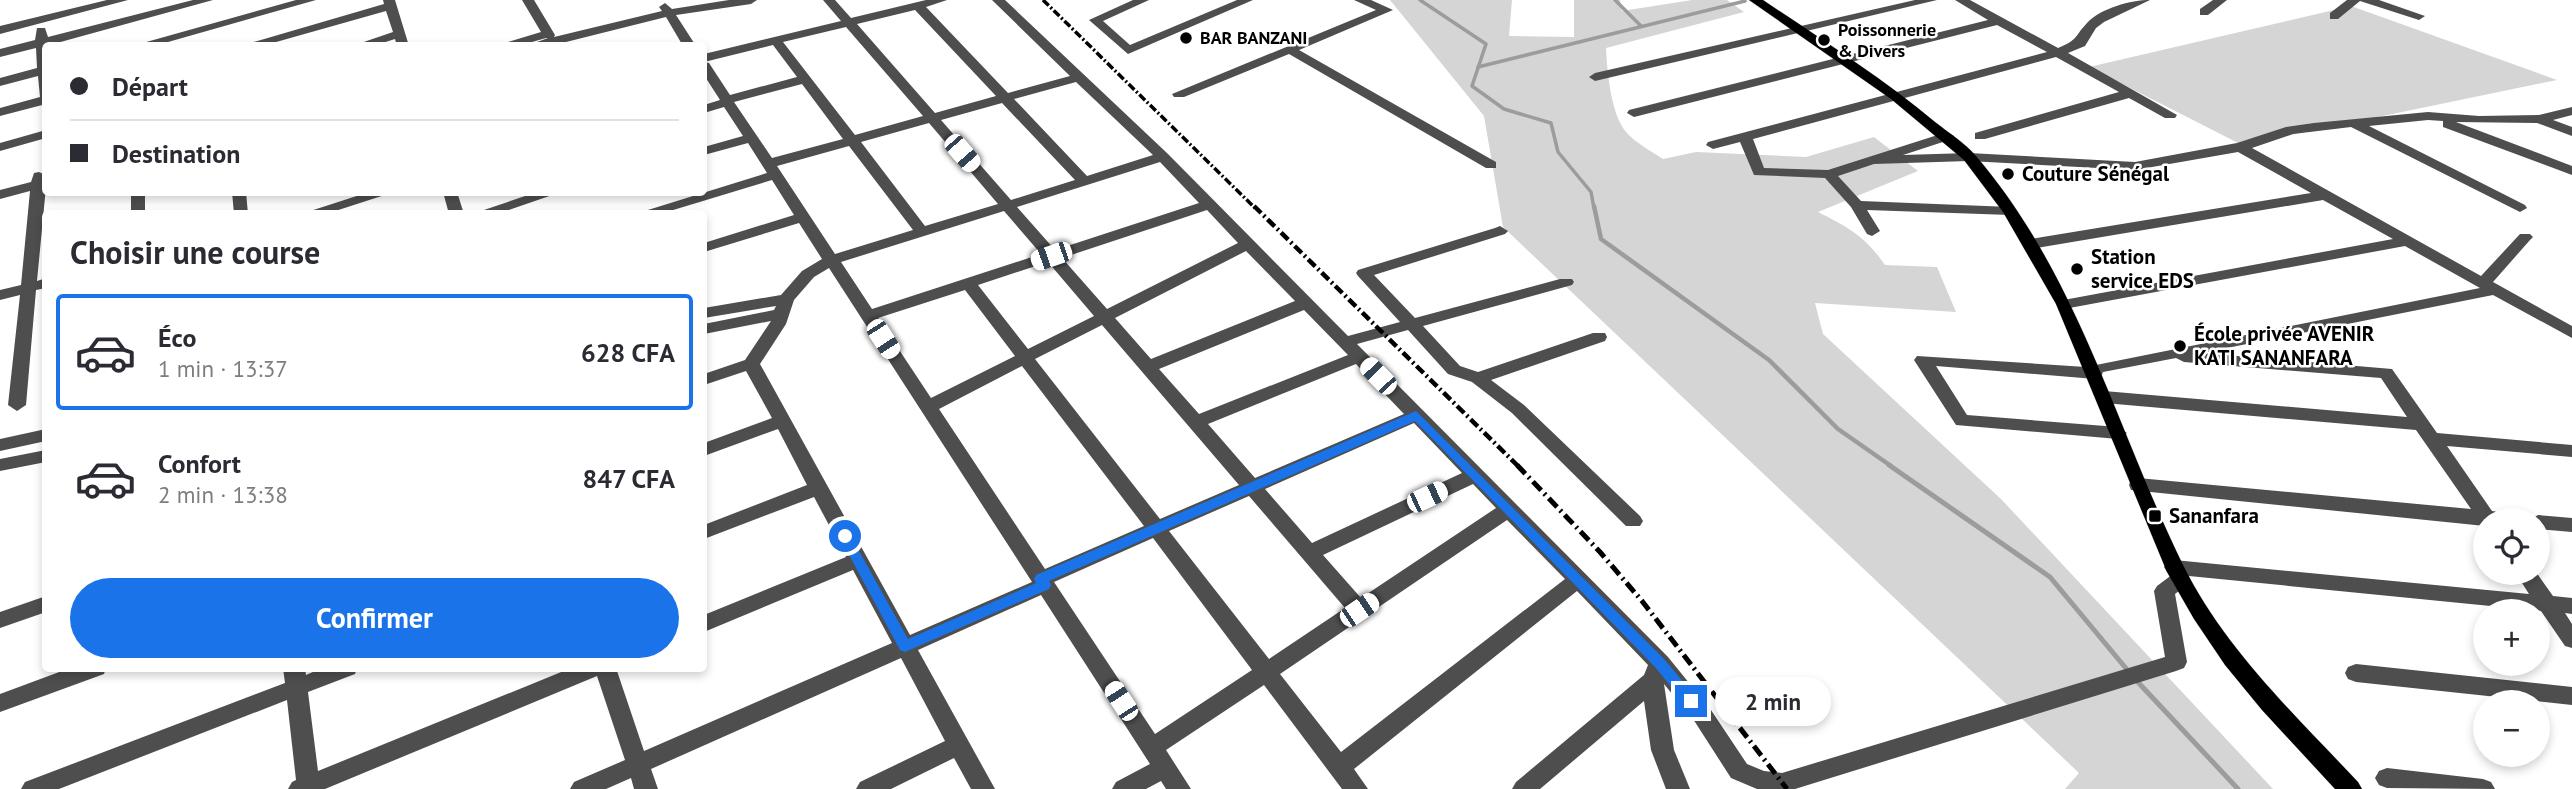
<!DOCTYPE html>
<html lang="fr">
<head>
<meta charset="utf-8">
<style>
  :root { --surface:#fff; --page:#f2f2f3; --text:#2b2b33; --muted:#7c7c81; --line:#e1e1e2; --accent:#1a73e8 }
  body { margin:0; font-family:"PT Sans",sans-serif; background:var(--page); color:var(--text); height:100vh; display:flex; flex-direction:column; font-size:26px; white-space:nowrap }
  * { box-sizing:border-box; margin:0 }
  p { font-size:23px; color:var(--muted) }
  .icon { flex:none; width:38px; height:38px; fill:none; stroke:currentColor; stroke-width:2; stroke-linecap:round; stroke-linejoin:round }
  .map { position:relative; flex:1; overflow:hidden }
  .sheet { position:absolute; left:42px; top:210px; width:665px; height:462px; display:flex; flex-direction:column; background:var(--surface); border-radius:7px; box-shadow:0 4px 10px #0003 }
  .sheet>* { flex:none }
  .top-card { position:absolute; left:42px; top:42px; width:665px; height:154px; border-radius:7px; box-shadow:0 4px 10px #0003; display:grid; align-content:center; height:154px; padding:0 28px; background:var(--surface) }
  .fabs { position:absolute; left:2473px; top:508px; display:grid; gap:14px }
  .fabs a { display:grid; place-items:center; width:77px; height:77px; border-radius:50%; background:var(--surface); box-shadow:0 4px 10px #0003; font-size:35px }
  .end { position:absolute; width:32px; height:32px; margin:-16px; border:9px solid #1a73e8; background:#fff; box-shadow:0 0 0 4px #fff }
  .from { border-radius:50% }
  .bubble { position:absolute; height:49px; border-radius:24px; background:var(--surface); box-shadow:0 4px 10px #0003; font-size:23px; font-weight:700; line-height:49px; text-align:center }
  .car { position:absolute; width:21px; height:42px; margin:-21px -10px; border-radius:9px; box-shadow:0 0 5px 2px #0007; background:linear-gradient(#fff 24%,#345 0 40%,#fff 0 76%,#345 0 86%,#fff 0) }
  .top-card b { display:flex; align-items:center; gap:24px; height:66px; font-size:26px }
  .top-card b+b { border-top:2px solid var(--line) }
  .top-card i { width:18px; height:18px; background:var(--text) }
  ul { padding:0; list-style:none }
  li { display:flex; align-items:center; gap:21px; height:116px; margin:0 14px 10px; padding:0 14px; border:4px solid transparent; border-radius:7px }
  li div { flex:1 }
  li b { display:block; font-size:26px }
  li em { font-style:normal; font-weight:700 }
  li.selected { border-color:var(--accent) }
  li>.icon { width:63px; height:63px; stroke-width:1.5 }
  h2 { padding:0 28px; font-size:32px; line-height:84px }
  .button { display:flex; gap:14px; margin-top:auto; padding:14px 28px }
  .button a { flex:1; height:80px; border-radius:42px; background:var(--accent); color:#fff; font-size:28px; font-weight:700; line-height:80px; text-align:center }
  .map>svg:first-child { display:block }
</style>
</head>
<body>
<div class="map">
<svg width="2572" height="789" viewBox="0 0 2572 789">
  <rect width="100%" height="100%" fill="#fff"/>
  <g fill="#d5d5d5">
    <path d="M1390,0H1512L1509,36L1574,37V0H1620L1622,11L1692,0H1727L1744,12L1606,48C1607,70 1611,116 1627,133C1636,143 1651,151 1663,159L1696,152L1806,157L1874,137L1918,171L1818,212C1848,227 1866,237 1885,265L1937,267L1956,312L1815,303L1823,334L2001,499L2273,789H2065L2079,773L1503,227L1484,116Z"/>
    <polygon points="2351,6 2557,80 2242,145 2089,67"/>
  </g>
  <g fill="none" stroke-linecap="round" stroke-linejoin="round">
    <g stroke="#9c9c9c" stroke-width="3.5">
      <polyline points="1420,0 1486,44 1472,86 1504,109 1551,123 1558,152 1591,192 1594,208"/>
      <polyline points="1615,0 1641,26"/>
      <polyline points="1478,67 1745,1"/>
    </g>
    <polyline stroke="#9c9c9c" stroke-width="4.5" points="1594,206 1601,239 1769,360 1838,429 1891,466"/>
    <g stroke="#9c9c9c" stroke-width="5">
      <polyline points="1889,465 2050,577 2129,672"/>
      <polyline points="2135,679 2238,789"/>
    </g>
    <defs>
      <path id="major" d="M1749,0H1763C1821,39 1881,77 1935,122C1949,133 1965,143 1976,156C2079,277 2115,426 2183,565C2224,648 2295,715 2358,782L2362,789H2335L2262,710L2225,665L2194,619L2167,572L2056,304L2003,212L1964,160L1891,99Z"/>
    </defs>
    <use href="#major" stroke="#dbdbdb" stroke-width="1"/>
    <g fill="#4e4e4e" fill-rule="evenodd">
      <polygon points="107,0 128,0 0,34 0,26"/>
      <polygon points="193,0 213,0 46,46 46,104 0,116 0,108 40,97 38,76 0,86 0,78 37,68 36,48 0,57 0,49 35,40 37,28 45,28 48,37"/>
      <polygon points="296,0 316,0 154,46 132,46"/>
      <polygon points="383,0 395,0 409,46 397,46 395,39 373,46 352,46 393,32 386,11 262,46 240,46 384,4"/>
      <polygon points="522,0 534,0 555,35 554,37 662,11 659,7 665,3 672,9 729,0 757,0 751,4 676,15 696,46 683,46 666,17 550,46 526,46 548,38 546,38 518,46 495,46 541,32"/>
      <path d="M823,0H835L851,18L926,0H947L926,7L1008,93L1070,76L992,0H1005L1168,154L1348,336L1400,322L1358,276L1356,273L1358,270L1495,228L1500,226L1508,231L1505,234L1374,275L1415,318L1560,279H1572L1574,282L1572,285L1423,326L1460,366L1478,372L1593,333H1605L1607,337L1605,341L1491,380L1524,405L1640,516L1643,521L1640,526H1626L1512,413L1472,382L1448,374L1408,330L1357,344L1668,657L1711,710L1747,764L1764,771L1782,773L2165,657L2154,591L2157,586L2173,574L2167,572L2164,567L2167,562L2174,560L2529,594L2515,572H2536L2553,596L2572,598V614L2565,613L2572,624V648L2565,646L2541,611L2189,576L2188,584L2175,594L2187,662L2184,668L2176,671L1795,789H1757L1731,778L1695,722L1664,684L1674,750L1690,789H1666L1651,750L1644,701L1540,789H1512L1516,782L1644,675L1648,665L1577,591L1354,769L1368,789H1342L1264,685L1166,750L1191,789H1166L1161,781L1146,789H1112L1116,782L1150,764L1041,595L918,650L995,789H971L954,758L891,789H856L860,782L945,741L901,658L651,769L658,789H634L631,778L606,789H570L574,782L625,760L597,676L325,789H288L292,782L296,780L287,700L59,789H21L25,782L285,683L283,668H305L306,675L322,668H357L355,674L308,692L318,771L571,668H616L644,751L892,643L853,570L704,632V615L846,557L814,497L704,539V525L807,485L778,429L704,456V443L772,418L746,371L704,385V374L745,360L771,321L704,334V324L774,310L776,306L704,318V308L781,295L802,271L822,259L799,223L704,252V243L794,215L772,180L660,214H635L767,173L748,143L704,155V147L743,136L724,107L704,113V105L720,100L704,75V62L709,63L730,95L797,77L773,45L704,62V54L841,21ZM915,10L996,96L935,113L857,24ZM846,27L923,116L855,135L783,42ZM1076,82L1153,155L1087,176L1014,99ZM802,84L843,139L772,158L734,102ZM1002,103L1075,180L1011,200L941,120ZM929,123L998,204L925,226L861,142ZM849,146L913,230L835,254L777,166ZM1160,162L1199,203L1055,250L1017,207ZM1207,210L1238,243L1107,309L1062,258ZM1004,211L1041,254L872,309L841,262ZM1246,251L1295,301L1151,359L1115,318ZM1048,262L1094,316L1028,349L978,285ZM829,268L1032,582L910,635L760,364L786,324L794,300L814,277ZM965,290L1015,356L931,398L878,318ZM1304,310L1348,355L1199,414L1159,369ZM1102,325L1239,485L1160,519L1035,359ZM1356,364L1404,414L1255,478L1208,424ZM1022,366L1144,526L1045,569L939,409ZM1414,423L1462,473L1312,543L1265,489ZM1473,484L1496,508L1361,598L1323,555ZM1249,496L1345,608L1269,659L1169,531ZM1507,520L1565,579L1341,752L1280,674ZM1153,538L1252,670L1155,734L1054,582Z"/>
      <polygon points="1133,0 1149,0 1103,21 1130,45 1237,0 1253,0 1128,54 1089,20"/>
      <polygon points="1354,0 1371,0 1393,10 1299,50 1496,162 1496,168 1486,168 1289,54 1184,97 1174,97 1172,94 1376,10"/>
      <polygon points="1915,0 1937,0 1595,81 1589,77 1595,73"/>
      <path d="M1955,0H1970L2058,48C2079,39 2073,38 2087,23C2101,8 2131,0 2150,0L2104,22L2096,28L2085,46L2068,53L2177,115L2175,118H2165L2129,98L1985,139H1975V133L2119,92L2056,57L1753,139L1764,168L1828,170L1947,132L1954,136L1952,139L1903,155L1969,153L2135,162L2237,143L2286,127L2314,123L2428,112L2479,116L2539,115L2572,107V115L2553,120L2572,127V136L2537,123L2456,122L2572,166V175L2443,127V121L2428,120L2369,126L2525,205L2527,208L2520,212L2351,127L2293,134L2252,148L2481,276L2520,234H2530L2533,237L2530,240L2493,282L2572,326V338L2493,295L2202,353L2392,369L2437,433L2572,445V457L2447,446L2492,511L2517,515L2520,520H2485V526L2131,490L2129,485L2131,480L2138,478L2471,509L2416,430L2104,403L2095,397L2104,391L2407,417L2381,378L2184,362L2176,358L2103,372L2101,377L2095,379L1936,366L1967,415L2118,427L2127,433L2118,439L1956,425L1914,360L1917,356L2086,367L2480,288L2405,246L2064,309L2058,307L2056,304L2058,301L2393,239L2323,200L2030,249L2022,244L2030,239L2311,193L2238,152L2135,170L1969,161L1874,164L1838,176L1861,201L2010,207L2017,211L2010,215L1867,210L1880,231L1872,236L1867,234L1851,207L1825,178L1754,175L1740,142L1713,149L1706,145L1708,142L2047,52L1997,25L1634,117L1627,113L1629,110L1988,20Z"/>
      <polygon points="2213,0 2227,0 2208,15 2200,15 2200,9"/>
      <polygon points="2347,0 2379,0 2425,16 2419,20 2360,1 2338,19 2330,19 2330,13"/>
      <polygon points="46,130 46,138 0,151 0,143"/>
      <polygon points="39,172 46,175 46,187 37,281 46,278 46,288 36,290 26,405 17,411 8,405 20,295 0,300 0,290 21,285 30,191 0,199 0,190 31,182 34,173"/>
      <rect x="131" y="192" width="14" height="22"/>
      <polygon points="232,192 246,192 248,214 234,214"/>
      <polygon points="369,192 394,192 326,214 301,214"/>
      <polygon points="443,192 457,192 464,214 449,214"/>
      <polygon points="537,192 561,192 497,214 472,214"/>
      <polygon points="46,429 46,441 0,451 0,439"/>
      <polygon points="46,450 46,462 0,471 0,459"/>
      <polygon points="2538,515 2572,518 2572,532 2538,529 2538,520 2530,520"/>
      <polygon points="46,596 46,612 0,628 0,612"/>
      <polygon points="2356,664 2572,687 2572,705 2356,682 2348,679 2345,673 2348,667"/>
      <polygon points="70,668 106,668 104,674 0,712 0,694"/>
      <polygon points="2387,768 2483,779 2491,782 2495,789 2387,788 2379,785 2375,778 2379,771"/>
    </g>
    <use href="#major" fill="#000" fill-rule="evenodd"/>
    <polyline stroke="#000" stroke-width="3.5" stroke-dasharray="8 2.5 2 2.5" stroke-linecap="butt" points="1043,0 1255,208"/>
    <polyline stroke="#000" stroke-width="4.5" stroke-dasharray="10 3.5 2 3.5" stroke-linecap="butt" points="1254,206 1518,466"/>
    <polyline stroke="#000" stroke-width="5" stroke-dasharray="12 4.5 2 4.5" stroke-linecap="butt" points="1517,465 1600,552 1642,601 1787,789"/>
  </g>
  <polygon fill="#1a73e8" points="1416,411 1664,659 1696,697 1696,705 1686,705 1655,667 1415,421 1049,581 1051,585 1049,589 905,652 900,650 839,536 845,532 849,533 908,639 1036,583 1034,579 1036,575"/>
  <g fill="#000" stroke="#fff" stroke-width="2.5">
    <circle cx="1186" cy="38" r="7"/>
    <circle cx="1824" cy="40" r="7"/>
    <circle cx="2008" cy="174" r="7"/>
    <circle cx="2077" cy="269" r="7"/>
    <circle cx="2180" cy="346" r="7"/>
    <rect x="2148" y="509" width="14" height="14" rx="3.5"/>
  </g>
  <g text-anchor="middle" stroke-width="5" stroke-linejoin="round" paint-order="stroke">
    <g font-size="18" font-weight="bold" fill="#000" stroke="#fff" text-anchor="start">
      <text x="1838" y="36">Poissonnerie<tspan x="1838" dy="21">&amp; Divers</tspan></text>
      <text x="1200" y="44">BAR BANZANI</text>
    </g>
    <g font-size="21" font-weight="bold" fill="#000" stroke="#fff" text-anchor="start">
      <text x="2022" y="181">Couture Sénégal</text>
      <text x="2091" y="264">Station<tspan x="2091" dy="24">service EDS</tspan></text>
      <text x="2194" y="341">École privée AVENIR<tspan x="2194" dy="24">KATI SANANFARA</tspan></text>
      <text x="2169" y="523">Sananfara</text>
    </g>
  </g>
</svg>
<div class="fabs">
<a><svg class="icon" aria-label="locate" viewBox="0 0 24 24"><circle cx="12" cy="12" r="6"/><path d="M12 2v4M12 18v4M2 12h4M18 12h4"/></svg></a>
<a>+</a>
<a>−</a>
</div>
<i class="end from" style="left:845px;top:536px"></i>
<i class="end" style="left:1691px;top:701px"></i>
<div class="bubble" style="left:1715px;top:677px;width:116px">2 min</div>
<i class="car" style="left:962px;top:153px;rotate:139deg"></i>
<i class="car" style="left:1051px;top:256px;rotate:251deg"></i>
<i class="car" style="left:883px;top:339px;rotate:147deg"></i>
<i class="car" style="left:1378px;top:376px;rotate:316deg"></i>
<i class="car" style="left:1427px;top:497px;rotate:65deg"></i>
<i class="car" style="left:1359px;top:610px;rotate:56deg"></i>
<i class="car" style="left:1121px;top:701px;rotate:327deg"></i>
<div class="top-card">
<b><i class="from"></i>Départ</b>
<b><i></i>Destination</b>
</div>
<section class="sheet">
<h2>Choisir une course</h2>
<ul>
<li class="selected"><svg class="icon" aria-label="car" viewBox="0 0 24 24"><path d="M5 17H2v-5l4-1 3-4h7l3 4 3 1v5h-3M9 17h6M6 11h13"/><circle cx="7" cy="17" r="2"/><circle cx="17" cy="17" r="2"/></svg><div><b>Éco</b><p>1 min · 13:37</p></div><em>628 CFA</em></li>
<li><svg class="icon" aria-label="car" viewBox="0 0 24 24"><path d="M5 17H2v-5l4-1 3-4h7l3 4 3 1v5h-3M9 17h6M6 11h13"/><circle cx="7" cy="17" r="2"/><circle cx="17" cy="17" r="2"/></svg><div><b>Confort</b><p>2 min · 13:38</p></div><em>847 CFA</em></li>
</ul>
<div class="button"><a>Confirmer</a></div>
</section>
</div>
</body>
</html>
